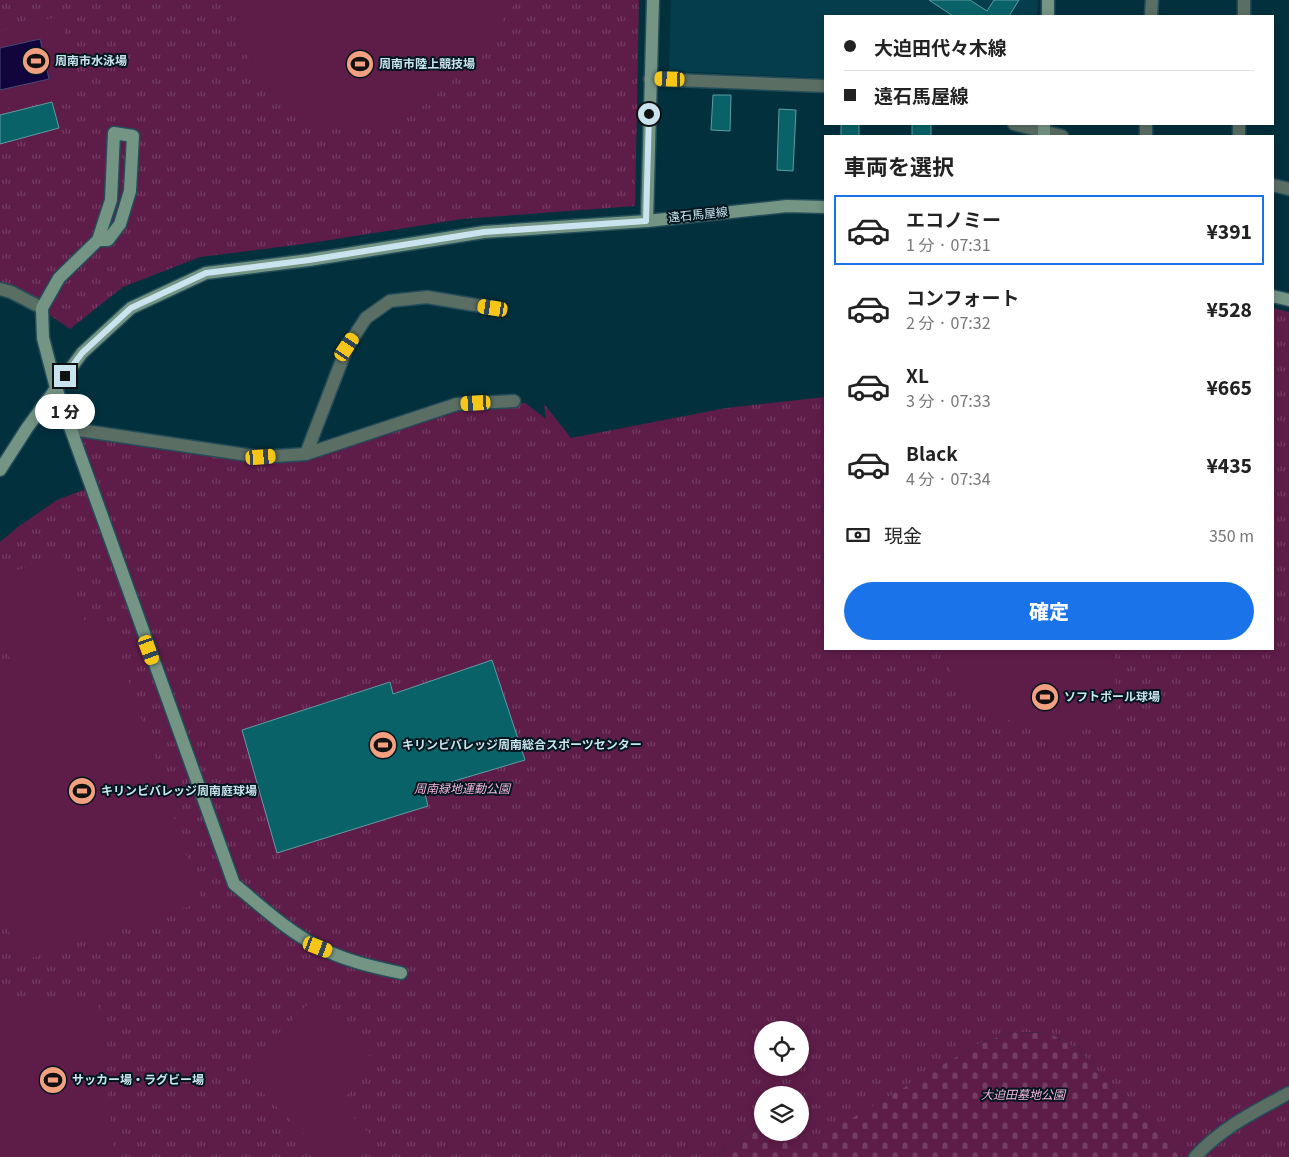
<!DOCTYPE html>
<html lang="ja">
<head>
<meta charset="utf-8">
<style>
  :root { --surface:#fff; --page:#f2f2f2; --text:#222; --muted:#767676; --line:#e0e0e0; --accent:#1a73e8 }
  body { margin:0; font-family:Georgia,"Noto Sans JP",serif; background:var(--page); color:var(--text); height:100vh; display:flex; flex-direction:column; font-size:19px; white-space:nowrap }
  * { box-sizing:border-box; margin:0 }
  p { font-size:16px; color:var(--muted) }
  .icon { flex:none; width:28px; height:28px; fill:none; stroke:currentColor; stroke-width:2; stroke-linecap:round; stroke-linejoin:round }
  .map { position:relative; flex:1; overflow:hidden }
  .drawer { position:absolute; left:824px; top:135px; width:450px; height:515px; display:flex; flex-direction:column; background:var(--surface); border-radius:0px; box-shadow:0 2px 8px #0003 }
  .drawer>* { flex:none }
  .guide { position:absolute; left:824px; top:15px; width:450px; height:110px; border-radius:0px; box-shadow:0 2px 8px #0003; display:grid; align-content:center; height:110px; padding:0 20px; background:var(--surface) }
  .buttons { position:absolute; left:754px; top:1021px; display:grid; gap:10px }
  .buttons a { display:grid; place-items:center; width:55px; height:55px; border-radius:50%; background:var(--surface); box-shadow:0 2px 8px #0003; font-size:25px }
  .end { position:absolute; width:22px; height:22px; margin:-11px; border:6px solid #c9e4ee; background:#111; box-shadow:0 0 0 2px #111 }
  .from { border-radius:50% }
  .bubble { position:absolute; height:35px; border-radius:18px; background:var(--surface); box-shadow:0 2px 8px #0003; font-size:16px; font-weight:800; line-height:35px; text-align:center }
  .car { position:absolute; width:15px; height:30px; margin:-15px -8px; border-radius:6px; box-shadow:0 0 4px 1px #0007; background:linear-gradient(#f5c518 24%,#345 0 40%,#f5c518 0 76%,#345 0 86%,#f5c518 0) }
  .guide b { display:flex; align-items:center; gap:18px; height:48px; font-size:19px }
  .guide b+b { border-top:1px solid var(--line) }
  .guide i { width:12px; height:12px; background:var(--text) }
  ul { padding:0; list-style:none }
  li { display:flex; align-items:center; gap:15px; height:70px; margin:0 10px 8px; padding:0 10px; border:2px solid transparent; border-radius:0px }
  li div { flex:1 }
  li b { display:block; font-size:19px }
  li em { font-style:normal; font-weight:800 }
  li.current { border-color:var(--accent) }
  li>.icon { width:45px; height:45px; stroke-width:1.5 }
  h2 { padding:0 20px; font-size:22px; line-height:60px }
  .pay { display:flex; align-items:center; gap:12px; height:55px; padding:0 20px; font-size:19px }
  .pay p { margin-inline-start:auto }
  .primary-button { display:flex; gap:10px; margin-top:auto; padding:10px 20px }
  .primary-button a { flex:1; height:58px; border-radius:30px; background:var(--accent); color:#fff; font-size:20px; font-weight:800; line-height:58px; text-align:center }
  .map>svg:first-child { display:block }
</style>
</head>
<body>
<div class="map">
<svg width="1289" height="1157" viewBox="0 0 1289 1157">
  <defs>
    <pattern id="grass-tufts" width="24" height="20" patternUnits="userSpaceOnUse" patternTransform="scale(1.25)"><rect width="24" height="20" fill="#5e1d49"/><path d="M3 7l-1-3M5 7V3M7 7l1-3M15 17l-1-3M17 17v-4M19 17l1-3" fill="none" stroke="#743e64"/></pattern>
    <pattern id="cemetery-stones" width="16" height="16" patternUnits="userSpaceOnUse" patternTransform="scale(1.25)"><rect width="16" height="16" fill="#5e1d49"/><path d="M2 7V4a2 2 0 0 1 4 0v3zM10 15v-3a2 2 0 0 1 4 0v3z" fill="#743e64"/></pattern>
  </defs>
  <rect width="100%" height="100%" fill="#03303d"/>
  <polygon fill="#063d4c" points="671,0 1038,0 1037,16 825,16 825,78 669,71"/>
  <g fill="url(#grass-tufts)" fill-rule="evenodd">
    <polygon points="0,0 639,0 635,206 462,219 311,243 200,257 123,287 70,329 3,283 0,283"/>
    <path d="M1273,308L1289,312V1157H1181L1077,1049L1049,1033L1015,1032L980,1043L808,1145L793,1133L800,1132V1095H762V1122L716,1157H0V542L18,527L57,500L94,486L72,431L297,455L459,402L525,403L546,419L544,404L571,438L726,408L825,397V649H1272ZM762,1030H800V1068H762Z"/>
  </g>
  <polygon fill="url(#cemetery-stones)" points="1015,1032 1049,1033 1077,1049 1181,1157 716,1157 762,1122 762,1132 793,1133 808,1144 980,1043"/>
  <g fill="#5e1d49">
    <polygon points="240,0 517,0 488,42 450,83 411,115 378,127 341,129 309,119 267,90 241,45 238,7"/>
    <polygon points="60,16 80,92 0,110 0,31"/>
    <polygon points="63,555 88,631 110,624 202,902 19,962 0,904 0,679 15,674 0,628 0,576"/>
    <path d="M942,649H1114L1117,715C1099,725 1074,737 1052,735C1045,735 1036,731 1030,728C989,715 954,692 942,649Z"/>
    <polygon points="313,999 378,1064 339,1103 371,1135 350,1157 327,1157 241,1071"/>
    <polygon points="98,1001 115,1157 0,1157 0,1003"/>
  </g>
  <polygon fill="#12053e" stroke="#494873" points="40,39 49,79 0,90 0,48"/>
  <g fill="#096268" stroke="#5f9ca1">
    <polygon points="929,0 970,0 987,11 994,0 1019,0 1009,16 953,16"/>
    <polygon points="713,95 731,95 730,131 711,130"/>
    <polygon points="52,102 59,128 0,144 0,115"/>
    <polygon points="779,109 796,110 793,171 777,170"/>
    <rect x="841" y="124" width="18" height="12"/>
    <rect x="912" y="124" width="19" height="12"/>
    <polygon points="492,660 525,760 424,790 428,806 277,853 242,730 390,682 393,694"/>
  </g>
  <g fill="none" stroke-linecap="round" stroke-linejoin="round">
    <defs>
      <g id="street">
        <polyline points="1151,16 1152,0"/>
        <polyline points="1244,16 1244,0"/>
        <polyline points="650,79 825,86"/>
        <polyline points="1014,124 1062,136"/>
        <polyline points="1146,136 1146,124"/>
        <polyline points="1239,136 1239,124"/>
        <polyline points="1272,185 1289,189"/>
        <polyline points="0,289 11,292 42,308"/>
        <polyline points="72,429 261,457 306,454 457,404 514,401"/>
        <polyline points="306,454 347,347 366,318 390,301 427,297 493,308"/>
        <path d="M1195,1157C1221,1128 1256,1111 1289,1093"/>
      </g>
      <g id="secondary">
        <polyline points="1048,16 1048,0"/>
        <polyline points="1044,136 1044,124"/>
        <polyline points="647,221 653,0"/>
        <path d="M98,240H108L120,224L130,191L133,136L114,133L111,200L98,240L59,278L42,308L43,338L56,388L234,884C261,906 286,930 317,946C342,960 373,967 401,973"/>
        <polyline points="1272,296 1289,300"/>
        <polyline points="0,470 27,428 82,353 131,308 206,273 309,260 484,232 647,221 787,206 825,207"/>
      </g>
    </defs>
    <use href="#street" stroke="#234d59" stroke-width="15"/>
    <use href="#secondary" stroke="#234d59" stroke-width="15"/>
    <use href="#street" stroke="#5a6e64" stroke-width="12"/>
    <use href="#secondary" stroke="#749484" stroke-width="12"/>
  </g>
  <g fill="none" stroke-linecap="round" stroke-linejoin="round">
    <polyline stroke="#c9e4ee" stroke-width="6" points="65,376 82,353 131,308 206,273 309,260 484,232 646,221 649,114"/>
  </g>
  <defs>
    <symbol id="stadium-disc" viewBox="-11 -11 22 22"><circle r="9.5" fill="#f2a080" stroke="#02161e"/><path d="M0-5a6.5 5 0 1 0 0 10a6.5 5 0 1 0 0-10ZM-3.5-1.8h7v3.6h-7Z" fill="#111"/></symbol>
  </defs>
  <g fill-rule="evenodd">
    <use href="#stadium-disc" x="20" y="45" width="32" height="32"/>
    <use href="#stadium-disc" x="344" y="48" width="32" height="32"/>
    <use href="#stadium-disc" x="1029" y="681" width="32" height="32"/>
    <use href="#stadium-disc" x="367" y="729" width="32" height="32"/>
    <use href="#stadium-disc" x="66" y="775" width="32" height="32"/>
    <use href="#stadium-disc" x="37" y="1064" width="32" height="32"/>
  </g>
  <g text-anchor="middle" stroke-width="4" stroke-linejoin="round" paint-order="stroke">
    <g font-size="12" font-weight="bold" fill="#c9e4ee" stroke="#02161e" text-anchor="start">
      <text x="55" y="65">周南市水泳場</text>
      <text x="379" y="68">周南市陸上競技場</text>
      <text x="1064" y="701">ソフトボール球場</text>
      <text x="402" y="749">キリンビバレッジ周南総合スポーツセンター</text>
      <text x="101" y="795">キリンビバレッジ周南庭球場</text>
      <text x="72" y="1084">サッカー場・ラグビー場</text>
    </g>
    <g font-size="12" fill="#c9e4ee" stroke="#02161e">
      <text transform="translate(698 215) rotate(-6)" y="4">遠石馬屋線</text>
    </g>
    <g font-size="12" font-style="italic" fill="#f8b5de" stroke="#02161e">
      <text x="462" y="793">周南緑地運動公園</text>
      <text x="1023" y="1099">大迫田墓地公園</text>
    </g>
  </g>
</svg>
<div class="buttons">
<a><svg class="icon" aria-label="locate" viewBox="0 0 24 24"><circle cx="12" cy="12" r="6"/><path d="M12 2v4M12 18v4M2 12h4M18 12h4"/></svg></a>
<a><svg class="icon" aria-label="layers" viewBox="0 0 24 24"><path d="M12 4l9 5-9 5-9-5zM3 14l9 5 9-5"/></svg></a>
</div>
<i class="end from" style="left:649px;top:114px"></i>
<i class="end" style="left:65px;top:376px"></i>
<div class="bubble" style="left:35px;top:394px;width:60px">1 分</div>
<i class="car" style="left:670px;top:79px;rotate:272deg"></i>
<i class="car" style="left:493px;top:308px;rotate:279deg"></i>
<i class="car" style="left:347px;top:347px;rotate:34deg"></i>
<i class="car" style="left:476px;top:403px;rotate:267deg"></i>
<i class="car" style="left:261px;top:457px;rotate:86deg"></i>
<i class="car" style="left:149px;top:650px;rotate:160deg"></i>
<i class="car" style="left:318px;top:947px;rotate:111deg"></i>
<div class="guide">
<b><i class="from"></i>大迫田代々木線</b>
<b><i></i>遠石馬屋線</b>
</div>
<section class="drawer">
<h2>車両を選択</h2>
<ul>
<li class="current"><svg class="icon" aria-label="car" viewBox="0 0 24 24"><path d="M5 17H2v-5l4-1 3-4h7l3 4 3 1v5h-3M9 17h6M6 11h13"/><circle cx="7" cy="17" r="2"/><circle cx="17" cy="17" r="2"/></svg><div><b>エコノミー</b><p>1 分 · 07:31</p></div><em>¥391</em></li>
<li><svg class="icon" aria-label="car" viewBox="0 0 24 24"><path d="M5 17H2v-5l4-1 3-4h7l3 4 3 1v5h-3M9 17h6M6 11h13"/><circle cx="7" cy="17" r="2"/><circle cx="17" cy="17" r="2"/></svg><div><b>コンフォート</b><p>2 分 · 07:32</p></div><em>¥528</em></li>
<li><svg class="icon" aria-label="car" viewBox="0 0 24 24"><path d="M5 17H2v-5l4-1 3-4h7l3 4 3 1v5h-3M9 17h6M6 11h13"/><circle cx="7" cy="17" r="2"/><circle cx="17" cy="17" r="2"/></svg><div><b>XL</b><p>3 分 · 07:33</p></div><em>¥665</em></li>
<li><svg class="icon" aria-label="car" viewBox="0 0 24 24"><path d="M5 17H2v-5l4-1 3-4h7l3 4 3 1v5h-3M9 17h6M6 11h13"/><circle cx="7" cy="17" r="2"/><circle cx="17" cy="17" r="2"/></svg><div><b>Black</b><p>4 分 · 07:34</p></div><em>¥435</em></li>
</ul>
<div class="pay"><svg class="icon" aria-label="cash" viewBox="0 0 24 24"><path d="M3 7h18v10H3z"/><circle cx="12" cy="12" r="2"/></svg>現金<p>350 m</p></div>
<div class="primary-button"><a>確定</a></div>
</section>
</div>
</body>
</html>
